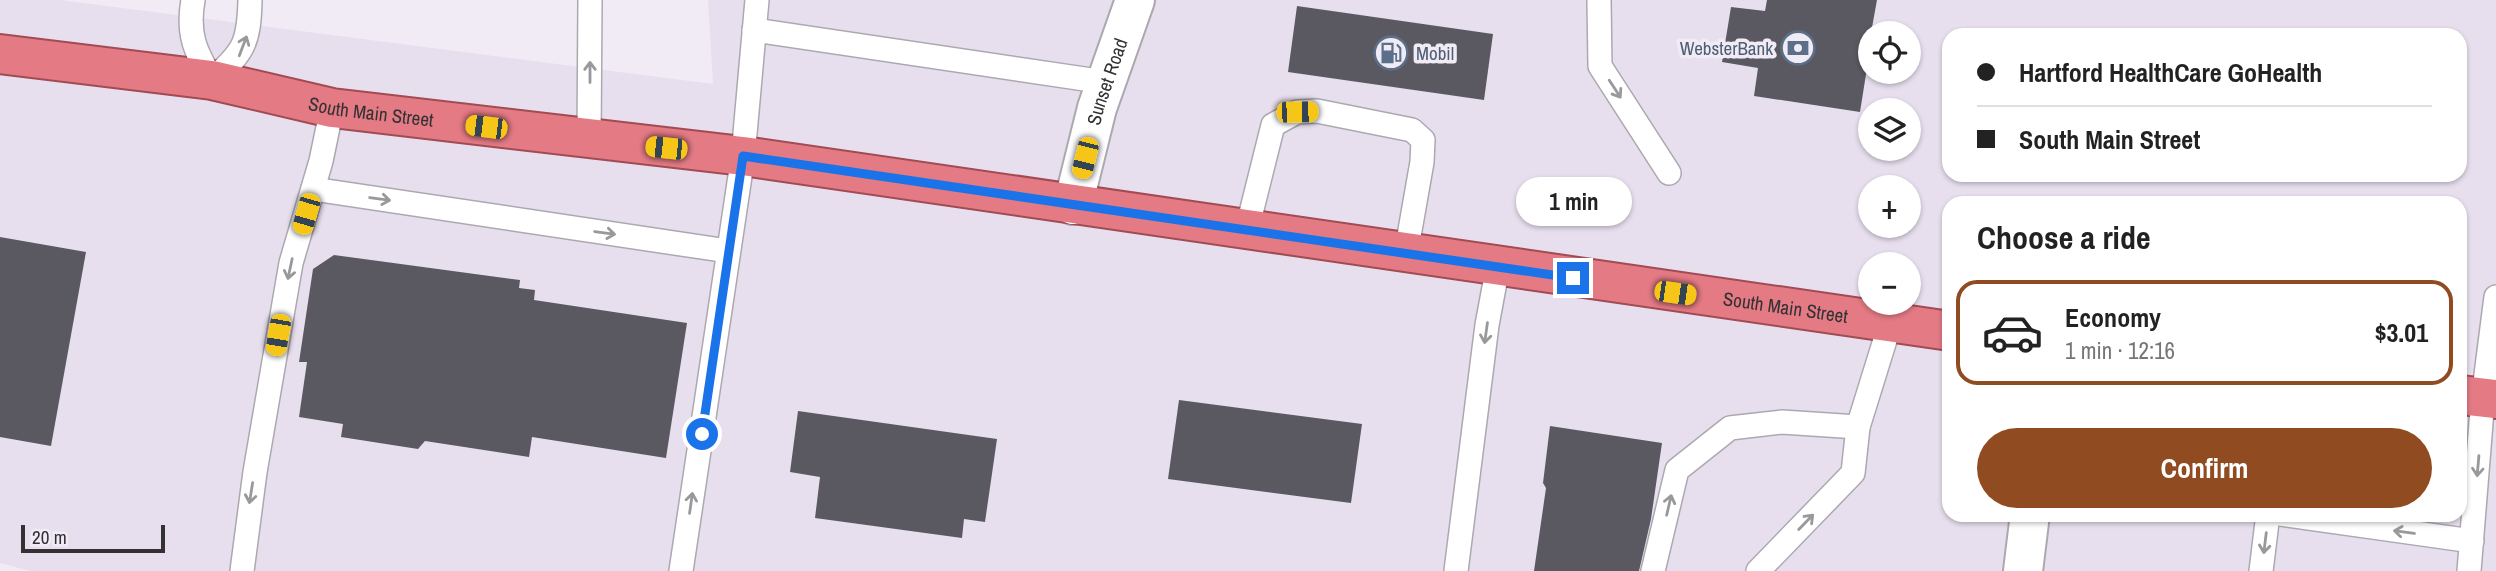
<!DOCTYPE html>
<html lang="en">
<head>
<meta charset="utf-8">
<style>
  :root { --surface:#fff; --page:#f2f2f2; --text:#222; --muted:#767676; --line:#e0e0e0; --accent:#904b21 }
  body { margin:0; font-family:"Archivo Narrow",sans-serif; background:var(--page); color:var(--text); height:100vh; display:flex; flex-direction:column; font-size:26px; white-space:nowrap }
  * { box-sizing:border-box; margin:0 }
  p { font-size:23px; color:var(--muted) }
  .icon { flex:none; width:38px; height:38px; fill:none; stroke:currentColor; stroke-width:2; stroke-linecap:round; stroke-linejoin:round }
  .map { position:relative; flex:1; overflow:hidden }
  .sheet { position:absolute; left:1942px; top:196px; width:525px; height:326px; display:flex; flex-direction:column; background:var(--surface); border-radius:21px; box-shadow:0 2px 5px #0004 }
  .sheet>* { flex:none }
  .hud { position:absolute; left:1942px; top:28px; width:525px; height:154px; border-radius:21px; box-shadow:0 2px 5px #0004; display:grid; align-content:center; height:154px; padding:0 35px; background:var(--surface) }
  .controls { position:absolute; left:1858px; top:21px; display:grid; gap:14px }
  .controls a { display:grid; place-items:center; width:63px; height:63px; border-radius:50%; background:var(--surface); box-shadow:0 2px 5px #0004; font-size:35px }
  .scale { position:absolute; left:21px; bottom:18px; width:144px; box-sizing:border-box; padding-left:7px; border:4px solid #333134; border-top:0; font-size:19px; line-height:24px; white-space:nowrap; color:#333134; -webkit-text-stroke:5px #f0ebf4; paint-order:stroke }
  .end { position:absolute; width:32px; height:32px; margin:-16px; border:9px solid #1a73e8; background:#fff; box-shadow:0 0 0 4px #fff }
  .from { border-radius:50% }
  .bubble { position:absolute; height:49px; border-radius:24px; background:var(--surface); box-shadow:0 2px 5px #0004; font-size:23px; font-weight:700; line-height:49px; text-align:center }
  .car { position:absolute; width:21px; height:42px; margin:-21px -10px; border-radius:9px; box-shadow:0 0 5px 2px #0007; background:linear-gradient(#f5c518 24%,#345 0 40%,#f5c518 0 76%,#345 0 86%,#f5c518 0) }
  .hud b { display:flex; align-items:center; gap:24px; height:66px; font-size:26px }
  .hud b+b { border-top:2px solid var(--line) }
  .hud i { width:18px; height:18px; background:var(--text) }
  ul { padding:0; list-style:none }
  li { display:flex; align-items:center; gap:21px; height:105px; margin:0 14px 10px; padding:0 21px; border:4px solid transparent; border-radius:21px }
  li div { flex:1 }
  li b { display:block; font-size:26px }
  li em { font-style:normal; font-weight:700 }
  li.on { border-color:var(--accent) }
  li>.icon { width:63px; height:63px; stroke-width:1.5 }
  h2 { padding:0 35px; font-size:32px; line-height:84px }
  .button { display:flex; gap:14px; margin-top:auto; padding:14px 35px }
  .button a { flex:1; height:80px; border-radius:42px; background:var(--accent); color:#fff; font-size:28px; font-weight:700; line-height:80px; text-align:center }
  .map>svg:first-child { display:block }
</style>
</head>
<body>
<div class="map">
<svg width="2496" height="571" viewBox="0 0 2496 571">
  <rect width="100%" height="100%" fill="#f0ebf4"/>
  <path fill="#e8dfee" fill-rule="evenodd" d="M0,0H60L713,84L708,0H2496V571H30L0,563ZM1871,33H1909V72H1871ZM1950,35H2460V175H1950ZM1871,110H1909V149H1871ZM1871,187H1909V226H1871ZM1950,203H2460V514H1950ZM1871,264H1909V303H1871Z"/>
  <g fill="#5a5961">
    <polygon points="1767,0 1877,0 1871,33 1871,68 1867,68 1860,112 1754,96 1758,68 1722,62 1731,7 1765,11"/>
    <polygon points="1297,6 1493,34 1484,100 1288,72"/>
    <polygon points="0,237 86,252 51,446 0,437"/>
    <polygon points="334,255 520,280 519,288 535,290 534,300 687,323 666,458 532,437 529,457 425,441 418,449 341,437 343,424 299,417 307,362 299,362 313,269"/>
    <polygon points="1179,400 1362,424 1351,503 1168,479"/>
    <polygon points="798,411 997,439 985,522 964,519 962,538 815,518 820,477 790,472"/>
    <polygon points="1550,426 1662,443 1651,519 1639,571 1534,571 1546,488 1543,483"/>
  </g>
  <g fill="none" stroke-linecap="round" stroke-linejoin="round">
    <defs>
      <g id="service">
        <path d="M193,0C187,34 195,51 212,80C244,52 249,43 250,0"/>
        <polyline points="1599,0 1600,66 1669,173"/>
        <polyline points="754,30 1105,82"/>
        <polyline points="589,140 590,0"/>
        <polyline points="313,189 728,251"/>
        <polyline points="1247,229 1273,125 1297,112 1317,111 1412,130 1423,140 1422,162 1406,253"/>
        <polyline points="2280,514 2472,541"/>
        <polyline points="242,571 255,472 291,263 321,161 332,108"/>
        <polyline points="681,571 743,156 757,0"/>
        <polyline points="1456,571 1487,325 1498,266"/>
        <polyline points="1653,571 1677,470 1730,428 1782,422 1858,427"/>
        <polyline points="1758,571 1853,473 1858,427 1890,324"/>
        <polyline points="2261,571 2268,514"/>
        <polyline points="2469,571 2483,398 2496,297"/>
      </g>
      <g id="minor">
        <path id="s1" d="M1073,205L1097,108L1135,0"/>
        <polyline points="2023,571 2030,514"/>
      </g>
      <g id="trunk">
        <path id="s2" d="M0,54L212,80L332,108L743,156L1950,331"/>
        <polyline points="2460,395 2496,399"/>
      </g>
    </defs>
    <use href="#service" stroke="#aca8b0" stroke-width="26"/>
    <use href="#minor" stroke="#aca8b0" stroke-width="42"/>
    <use href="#trunk" stroke="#a14b54" stroke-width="42"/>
    <use href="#service" stroke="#fff" stroke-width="23"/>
    <use href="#minor" stroke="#fff" stroke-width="38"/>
    <use href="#trunk" stroke="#e37a84" stroke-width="38"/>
  </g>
  <defs><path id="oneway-shaft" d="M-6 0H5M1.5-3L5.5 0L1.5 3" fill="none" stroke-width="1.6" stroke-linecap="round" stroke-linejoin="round" transform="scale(1.75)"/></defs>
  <g stroke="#99989a">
    <use href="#oneway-shaft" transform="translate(243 46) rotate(-69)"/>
    <use href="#oneway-shaft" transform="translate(590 72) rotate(-90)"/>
    <use href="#oneway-shaft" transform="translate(1615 89) rotate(57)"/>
    <use href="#oneway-shaft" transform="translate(380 199) rotate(8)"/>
    <use href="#oneway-shaft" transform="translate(605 233) rotate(8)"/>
    <use href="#oneway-shaft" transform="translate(290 269) rotate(102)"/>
    <use href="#oneway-shaft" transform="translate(1486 333) rotate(98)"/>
    <use href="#oneway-shaft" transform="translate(2478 466) rotate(95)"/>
    <use href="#oneway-shaft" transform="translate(251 493) rotate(99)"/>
    <use href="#oneway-shaft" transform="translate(691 503) rotate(-82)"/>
    <use href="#oneway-shaft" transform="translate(1669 505) rotate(-77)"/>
    <use href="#oneway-shaft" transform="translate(1806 522) rotate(-46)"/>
    <use href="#oneway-shaft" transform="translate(2404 532) rotate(-172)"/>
    <use href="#oneway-shaft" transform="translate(2265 543) rotate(97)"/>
  </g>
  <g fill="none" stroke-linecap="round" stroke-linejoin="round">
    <polyline stroke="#1a73e8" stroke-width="9" points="702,434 743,156 1573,278"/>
  </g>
  <defs>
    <symbol id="bank-ring" viewBox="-11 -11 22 22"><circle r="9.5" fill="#f0ebf4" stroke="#5c6f8a" stroke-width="1.5"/><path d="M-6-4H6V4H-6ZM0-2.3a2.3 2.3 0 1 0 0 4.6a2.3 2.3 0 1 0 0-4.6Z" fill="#5c6f8a"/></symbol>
    <symbol id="fuel-ring" viewBox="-11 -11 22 22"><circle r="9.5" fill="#f0ebf4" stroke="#5c6f8a" stroke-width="1.5"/><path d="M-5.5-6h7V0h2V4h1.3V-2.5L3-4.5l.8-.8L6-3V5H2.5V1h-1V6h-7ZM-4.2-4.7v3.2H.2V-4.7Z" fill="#5c6f8a"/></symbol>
  </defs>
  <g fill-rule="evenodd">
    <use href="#bank-ring" x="1779" y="29" width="38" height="38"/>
    <use href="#fuel-ring" x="1372" y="34" width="38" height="38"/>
  </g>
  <g text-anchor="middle" stroke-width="7" stroke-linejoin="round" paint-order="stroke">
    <g font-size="19" fill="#4e5e75" stroke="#f0ebf4" text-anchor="end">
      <text x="1773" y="55">WebsterBank</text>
      <text x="1416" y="60" text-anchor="start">Mobil</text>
    </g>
    <g font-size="19" fill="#333134" stroke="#f0ebf4">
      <text dy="7" stroke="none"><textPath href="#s1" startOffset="128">Sunset Road</textPath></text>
      <text dy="7" stroke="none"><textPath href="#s2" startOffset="376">South Main Street</textPath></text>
      <text dy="7" stroke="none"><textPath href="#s2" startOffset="1804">South Main Street</textPath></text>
    </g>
  </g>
</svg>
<div class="controls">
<a><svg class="icon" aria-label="locate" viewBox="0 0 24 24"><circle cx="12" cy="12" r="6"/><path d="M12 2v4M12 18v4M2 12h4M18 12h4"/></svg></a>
<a><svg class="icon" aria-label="layers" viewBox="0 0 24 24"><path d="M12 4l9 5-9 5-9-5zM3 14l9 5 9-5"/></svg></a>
<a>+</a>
<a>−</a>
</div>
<div class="scale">20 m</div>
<i class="end from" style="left:702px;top:434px"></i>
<i class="end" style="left:1573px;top:278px"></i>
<div class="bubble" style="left:1516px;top:177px;width:116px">1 min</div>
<i class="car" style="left:1297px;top:112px;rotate:89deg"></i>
<i class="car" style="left:486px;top:127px;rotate:277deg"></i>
<i class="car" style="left:666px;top:148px;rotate:276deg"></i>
<i class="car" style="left:1085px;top:158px;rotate:194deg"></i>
<i class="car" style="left:306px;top:214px;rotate:196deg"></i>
<i class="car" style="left:1675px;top:293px;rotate:98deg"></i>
<i class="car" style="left:278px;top:335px;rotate:190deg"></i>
<div class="hud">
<b><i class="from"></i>Hartford HealthCare GoHealth</b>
<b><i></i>South Main Street</b>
</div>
<section class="sheet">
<h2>Choose a ride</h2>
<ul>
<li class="on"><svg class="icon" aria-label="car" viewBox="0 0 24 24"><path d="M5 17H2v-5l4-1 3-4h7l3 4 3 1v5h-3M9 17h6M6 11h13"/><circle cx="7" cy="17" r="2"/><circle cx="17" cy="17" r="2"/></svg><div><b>Economy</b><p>1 min · 12:16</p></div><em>$3.01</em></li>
</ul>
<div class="button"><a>Confirm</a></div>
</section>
</div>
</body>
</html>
